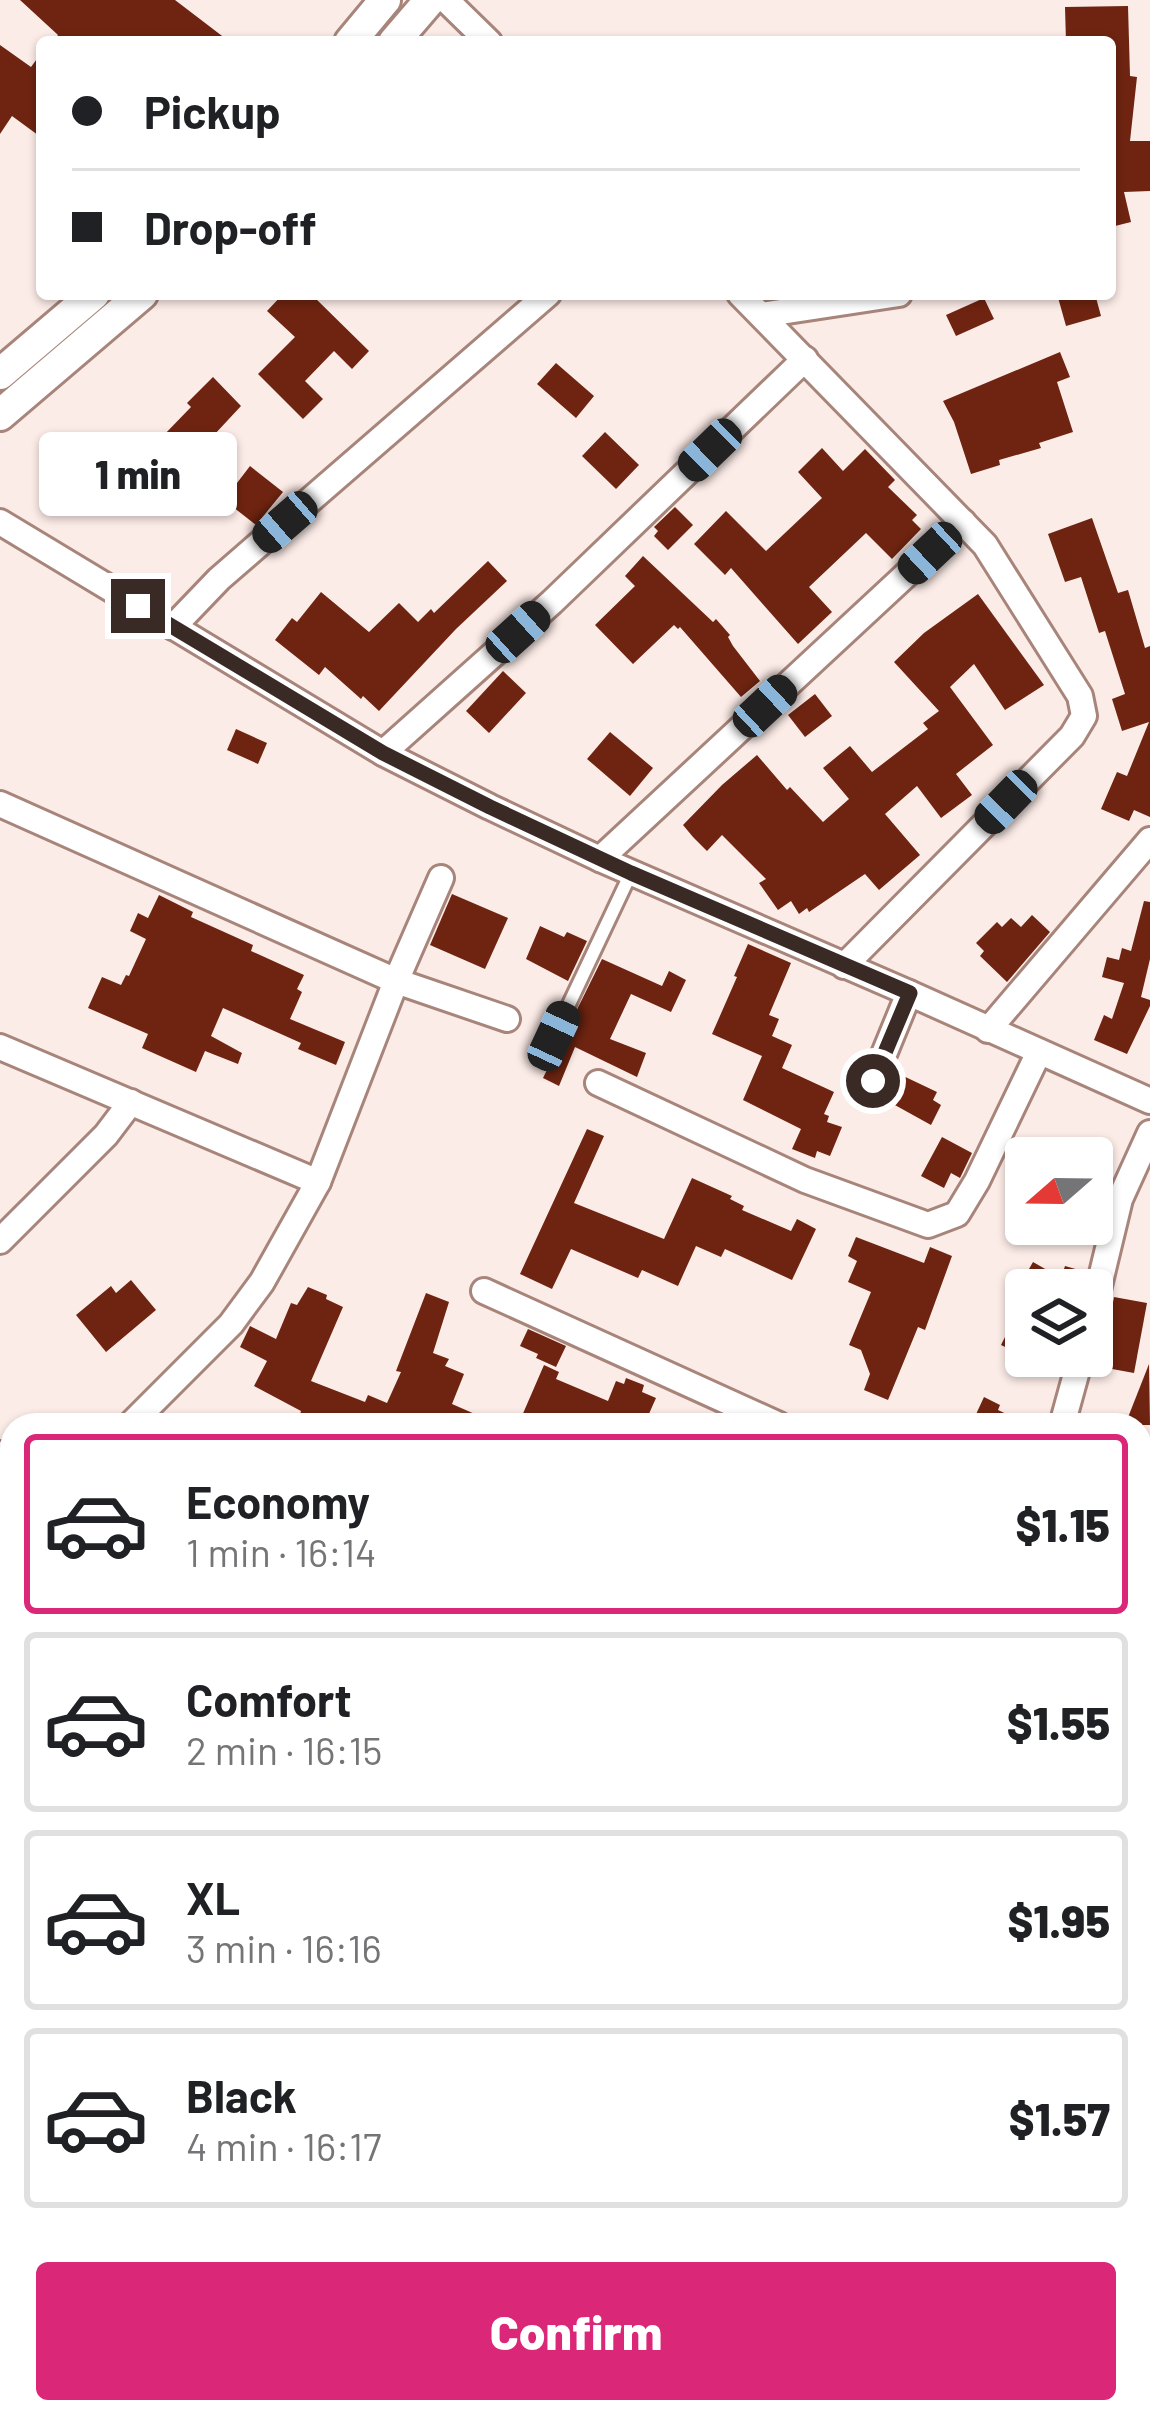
<!DOCTYPE html>
<html lang="en">
<head>
<meta charset="utf-8">
<style>
  :root { --surface:#fff; --page:#f2f2f2; --text:#202124; --muted:#757577; --line:#e0e0e0; --accent:#db2777 }
  body { margin:0; font-family:Barlow,sans-serif; background:var(--page); color:var(--text); height:100vh; display:flex; flex-direction:column; font-size:45px; white-space:nowrap }
  * { box-sizing:border-box; margin:0 }
  p { font-size:39px; color:var(--muted) }
  .icon { flex:none; width:66px; height:66px; fill:none; stroke:currentColor; stroke-width:2; stroke-linecap:round; stroke-linejoin:round }
  .map { position:relative; flex:1; overflow:hidden }
  .side { position:absolute; left:0px; top:1413px; width:1152px; height:1011px; display:flex; flex-direction:column; background:var(--surface); border-radius:36px 36px 0 0; box-shadow:0 3px 9px #0004 }
  .side>* { flex:none }
  .top-card { position:absolute; left:36px; top:36px; width:1080px; height:264px; border-radius:12px; box-shadow:0 3px 9px #0004; display:grid; align-content:center; height:264px; padding:0 36px; background:var(--surface) }
  .needle { width:78px; rotate:250deg }
  .fabs { position:absolute; left:1005px; top:1137px; display:grid; gap:24px }
  .fabs a { display:grid; place-items:center; width:108px; height:108px; border-radius:12px; background:var(--surface); box-shadow:0 3px 9px #0004; font-size:60px }
  .end { position:absolute; width:54px; height:54px; margin:-27px; border:15px solid #392a26; background:#fff; box-shadow:0 0 0 6px #fff }
  .from { border-radius:50% }
  .bubble { position:absolute; height:84px; border-radius:12px; background:var(--surface); box-shadow:0 3px 9px #0004; font-size:39px; font-weight:800; line-height:84px; text-align:center }
  .car { position:absolute; width:36px; height:72px; margin:-36px -18px; border-radius:15px; box-shadow:0 0 9px 3px #0007; background:linear-gradient(#222 24%,#8ab4d8 0 40%,#222 0 76%,#8ab4d8 0 86%,#222 0) }
  .top-card b { display:flex; align-items:center; gap:42px; height:114px; font-size:45px }
  .top-card b+b { border-top:3px solid var(--line) }
  .top-card i { width:30px; height:30px; background:var(--text) }
  ul { padding:21px 0 0; list-style:none }
  li { display:flex; align-items:center; gap:36px; height:180px; margin:0 24px 18px; padding:0 12px; border:6px solid var(--line); border-radius:12px }
  li div { flex:1 }
  li b { display:block; font-size:45px }
  li em { font-style:normal; font-weight:800 }
  li.active { border-color:var(--accent) }
  li>.icon { width:108px; height:108px; stroke-width:1.5 }
  .button { display:flex; gap:24px; margin-top:auto; padding:24px 36px }
  .button a { flex:1; height:138px; border-radius:12px; background:var(--accent); color:#fff; font-size:48px; font-weight:800; line-height:138px; text-align:center }
  .map>svg:first-child { display:block }
</style>
</head>
<body>
<div class="map">
<svg width="1150" height="2422" viewBox="0 0 1150 2422">
  <rect width="100%" height="100%" fill="#fcece8"/>
  <g fill="none" stroke-linecap="round" stroke-linejoin="round">
    <g stroke="#f8a18a" stroke-width="6">
      <polyline points="1140,1581 1150,1556"/>
      <polyline points="758,2422 765,2412"/>
    </g>
  </g>
  <g fill="#6e2410">
    <polygon points="20,0 175,0 230,42 53,42 58,35"/>
    <polygon points="1128,6 1130,76 1137,77 1130,141 1150,141 1150,191 1124,192 1131,222 1115,226 1110,207 1110,42 1066,42 1065,7"/>
    <polygon points="0,45 31,67 42,52 42,138 12,116 0,134"/>
    <polygon points="283,294 311,294 369,351 352,369 334,351 305,381 323,399 303,419 258,374 295,337 267,311"/>
    <polygon points="1057,294 1095,294 1101,316 1066,326"/>
    <polygon points="984,298 994,319 956,336 946,315"/>
    <polygon points="1060,352 1070,377 1057,382 1073,432 1039,443 1041,448 999,460 1000,465 971,474 954,422 943,401"/>
    <polygon points="556,363 594,396 576,418 537,384"/>
    <polygon points="213,377 241,406 187,464 161,438 191,407 187,403"/>
    <polygon points="605,432 639,465 616,489 582,456"/>
    <polygon points="822,448 843,471 865,449 895,480 888,487 917,515 912,520 921,529 892,559 866,533 809,587 832,612 798,644 731,568 725,575 694,544 726,511 766,551 822,498 798,472"/>
    <polygon points="250,466 283,492 256,525 224,500"/>
    <polygon points="675,507 693,525 668,550 654,536 658,531 654,527"/>
    <polygon points="1092,518 1118,593 1128,590 1145,648 1150,646 1150,817 1134,810 1129,821 1101,809 1117,772 1127,776 1149,722 1122,731 1112,699 1125,694 1105,631 1099,633 1081,577 1065,582 1048,534"/>
    <polygon points="643,556 713,622 716,619 730,635 728,637 733,646 760,681 741,697 680,627 678,629 674,625 633,664 595,625 635,586 625,576"/>
    <polygon points="488,561 507,581 456,629 379,711 363,696 361,699 325,667 319,675 275,640 292,618 297,622 321,592 369,632 399,603 418,622 431,609 434,613"/>
    <polygon points="978,594 1044,685 1005,710 974,664 950,687 993,745 956,774 972,795 941,818 917,786 885,814 920,855 879,890 865,874 809,912 807,908 799,914 791,901 778,910 759,883 766,879 722,835 707,851 693,837 683,825 722,785 757,755 787,790 790,787 823,822 849,799 823,768 850,746 872,772 928,729 923,723 939,711 894,662 924,633"/>
    <polygon points="503,671 526,693 489,733 466,711"/>
    <polygon points="815,694 832,716 805,737 788,715"/>
    <polygon points="236,729 267,743 258,764 227,750"/>
    <polygon points="610,732 653,768 630,796 587,759"/>
    <polygon points="452,894 508,918 485,969 430,945"/>
    <polygon points="159,895 193,912 191,917 253,945 251,951 304,975 297,989 302,992 290,1019 345,1042 336,1065 298,1049 301,1043 223,1008 211,1036 242,1053 238,1064 205,1051 196,1072 142,1048 148,1034 88,1008 102,977 121,985 126,975 129,976 146,939 130,931 138,913 148,918"/>
    <polygon points="1144,901 1150,902 1150,959 1141,997 1150,1000 1150,1006 1127,1054 1094,1040 1104,1015 1112,1019 1124,983 1102,977 1107,957 1119,960 1122,948 1131,951"/>
    <polygon points="1032,915 1050,932 1007,982 980,956 984,951 976,943 997,922 1002,927 1011,918 1021,927"/>
    <polygon points="540,926 564,937 567,932 587,941 568,981 526,959"/>
    <polygon points="748,944 791,963 769,1015 779,1019 772,1036 792,1045 782,1068 834,1092 824,1114 829,1116 827,1122 842,1127 830,1156 817,1151 815,1158 792,1149 801,1129 743,1100 762,1056 712,1034 737,977 734,976"/>
    <polygon points="602,959 662,986 669,971 686,980 671,1012 631,994 610,1039 646,1053 637,1077 575,1047 559,1086 543,1078"/>
    <polygon points="897,1073 937,1092 933,1100 941,1105 931,1125 884,1099"/>
    <polygon points="587,1129 604,1136 574,1203 664,1239 692,1178 732,1196 730,1199 744,1206 742,1210 791,1231 797,1219 816,1229 792,1280 725,1249 721,1257 696,1246 678,1286 642,1270 638,1278 571,1249 552,1289 520,1274"/>
    <polygon points="942,1137 972,1153 960,1178 951,1173 944,1188 921,1176"/>
    <polygon points="856,1237 924,1263 930,1247 952,1256 925,1330 918,1327 888,1400 864,1390 870,1374 861,1350 849,1345 871,1292 848,1282 857,1261 848,1256"/>
    <polygon points="1033,1262 1061,1278 1065,1266 1086,1272 1081,1290 1017,1290"/>
    <polygon points="131,1280 156,1310 106,1352 76,1315 111,1286 116,1293"/>
    <polygon points="308,1287 327,1295 326,1299 343,1307 311,1381 365,1402 368,1395 387,1403 401,1372 396,1371 426,1293 449,1302 433,1353 449,1359 445,1366 464,1374 452,1404 500,1425 297,1425 301,1411 254,1386 267,1361 240,1347 250,1326 276,1339 291,1303 297,1305"/>
    <polygon points="1026,1295 1026,1342 1020,1354 1001,1345"/>
    <polygon points="1114,1297 1147,1303 1134,1373 1101,1367"/>
    <polygon points="528,1329 566,1346 556,1367 536,1358 538,1354 520,1346"/>
    <polygon points="1149,1364 1150,1425 1125,1425"/>
    <polygon points="544,1365 559,1372 556,1379 608,1401 616,1381 624,1384 626,1378 644,1385 642,1392 656,1398 644,1425 518,1425"/>
    <polygon points="984,1397 1000,1405 998,1410 1030,1425 971,1425"/>
  </g>
  <g fill="none" stroke-linecap="round" stroke-linejoin="round">
    <defs>
      <g id="service">
        <polyline points="554,1036 631,873"/>
        <polyline points="0,1768 12,1762"/>
        <polyline points="332,2422 340,2412"/>
      </g>
      <g id="minor">
        <polyline points="446,0 489,42"/>
        <polyline points="740,294 985,545 1080,696 1084,716 1072,736 844,966"/>
        <polyline points="761,315 899,294"/>
        <polyline points="0,522 383,753 490,807 600,859 909,993 1150,1101"/>
        <polyline points="173,627 219,579 548,294"/>
        <polyline points="383,753 552,602 805,359"/>
        <polyline points="0,804 396,981 507,1019"/>
        <polyline points="600,859 963,522"/>
        <polyline points="988,1030 1150,840"/>
        <polyline points="0,1047 318,1182"/>
        <polyline points="873,1081 909,993"/>
        <polyline points="598,1083 805,1180 928,1225 957,1214 977,1181 1039,1052"/>
        <polyline points="0,1241 106,1135 131,1102"/>
        <polyline points="484,1291 779,1425"/>
        <polyline points="1092,1315 1120,1199 1150,1133"/>
        <polyline points="130,1425 231,1324 262,1282 318,1182 396,981 441,878"/>
        <polyline points="1062,1425 1081,1356"/>
        <polyline points="0,1454 12,1466"/>
        <polyline points="0,1552 12,1541"/>
        <polyline points="0,1797 12,1816"/>
        <polyline points="0,1957 12,1950"/>
        <polyline points="0,2243 12,2261"/>
        <polyline points="1140,2266 1150,2216"/>
        <polyline points="1140,2399 1150,2407"/>
        <polyline points="115,2412 121,2422"/>
        <polyline points="986,2412 993,2422"/>
        <polyline points="272,2422 279,2412"/>
        <polyline points="601,2422 603,2412"/>
      </g>
      <g id="tertiary">
        <polyline points="350,42 385,0"/>
        <polyline points="394,42 430,0"/>
        <polyline points="0,374 94,294"/>
        <polyline points="0,415 142,294"/>
      </g>
    </defs>
    <use href="#service" stroke="#a8857b" stroke-width="18"/>
    <use href="#minor" stroke="#a8857b" stroke-width="30"/>
    <use href="#tertiary" stroke="#a8857b" stroke-width="36"/>
    <use href="#service" stroke="#fff" stroke-width="12"/>
    <use href="#minor" stroke="#fff" stroke-width="24"/>
    <use href="#tertiary" stroke="#fff" stroke-width="30"/>
  </g>
  <g fill="none" stroke-linecap="round" stroke-linejoin="round">
    <polyline stroke="#392a26" stroke-width="15" points="138,606 383,753 490,807 631,873 910,993 873,1081"/>
  </g>
</svg>
<div class="fabs">
<a><svg class="needle" viewBox="-14 -14 28 28"><path d="M0-13l5 13h-10z" fill="#e53935"/><path d="M0 13l5-13h-10z" fill="#757577"/></svg></a>
<a><svg class="icon" aria-label="layers" viewBox="0 0 24 24"><path d="M12 4l9 5-9 5-9-5zM3 14l9 5 9-5"/></svg></a>
</div>
<i class="end from" style="left:873px;top:1081px"></i>
<i class="end" style="left:138px;top:606px"></i>
<div class="bubble" style="left:39px;top:432px;width:198px">1 min</div>
<i class="car" style="left:710px;top:450px;rotate:226deg"></i>
<i class="car" style="left:285px;top:522px;rotate:229deg"></i>
<i class="car" style="left:930px;top:553px;rotate:227deg"></i>
<i class="car" style="left:518px;top:632px;rotate:48deg"></i>
<i class="car" style="left:765px;top:706px;rotate:47deg"></i>
<i class="car" style="left:1006px;top:802px;rotate:224deg"></i>
<i class="car" style="left:554px;top:1036px;rotate:25deg"></i>
<div class="top-card">
<b><i class="from"></i>Pickup</b>
<b><i></i>Drop-off</b>
</div>
<section class="side">
<ul>
<li class="active"><svg class="icon" aria-label="car" viewBox="0 0 24 24"><path d="M5 17H2v-5l4-1 3-4h7l3 4 3 1v5h-3M9 17h6M6 11h13"/><circle cx="7" cy="17" r="2"/><circle cx="17" cy="17" r="2"/></svg><div><b>Economy</b><p>1 min · 16:14</p></div><em>$1.15</em></li>
<li><svg class="icon" aria-label="car" viewBox="0 0 24 24"><path d="M5 17H2v-5l4-1 3-4h7l3 4 3 1v5h-3M9 17h6M6 11h13"/><circle cx="7" cy="17" r="2"/><circle cx="17" cy="17" r="2"/></svg><div><b>Comfort</b><p>2 min · 16:15</p></div><em>$1.55</em></li>
<li><svg class="icon" aria-label="car" viewBox="0 0 24 24"><path d="M5 17H2v-5l4-1 3-4h7l3 4 3 1v5h-3M9 17h6M6 11h13"/><circle cx="7" cy="17" r="2"/><circle cx="17" cy="17" r="2"/></svg><div><b>XL</b><p>3 min · 16:16</p></div><em>$1.95</em></li>
<li><svg class="icon" aria-label="car" viewBox="0 0 24 24"><path d="M5 17H2v-5l4-1 3-4h7l3 4 3 1v5h-3M9 17h6M6 11h13"/><circle cx="7" cy="17" r="2"/><circle cx="17" cy="17" r="2"/></svg><div><b>Black</b><p>4 min · 16:17</p></div><em>$1.57</em></li>
</ul>
<div class="button"><a>Confirm</a></div>
</section>
</div>
</body>
</html>
